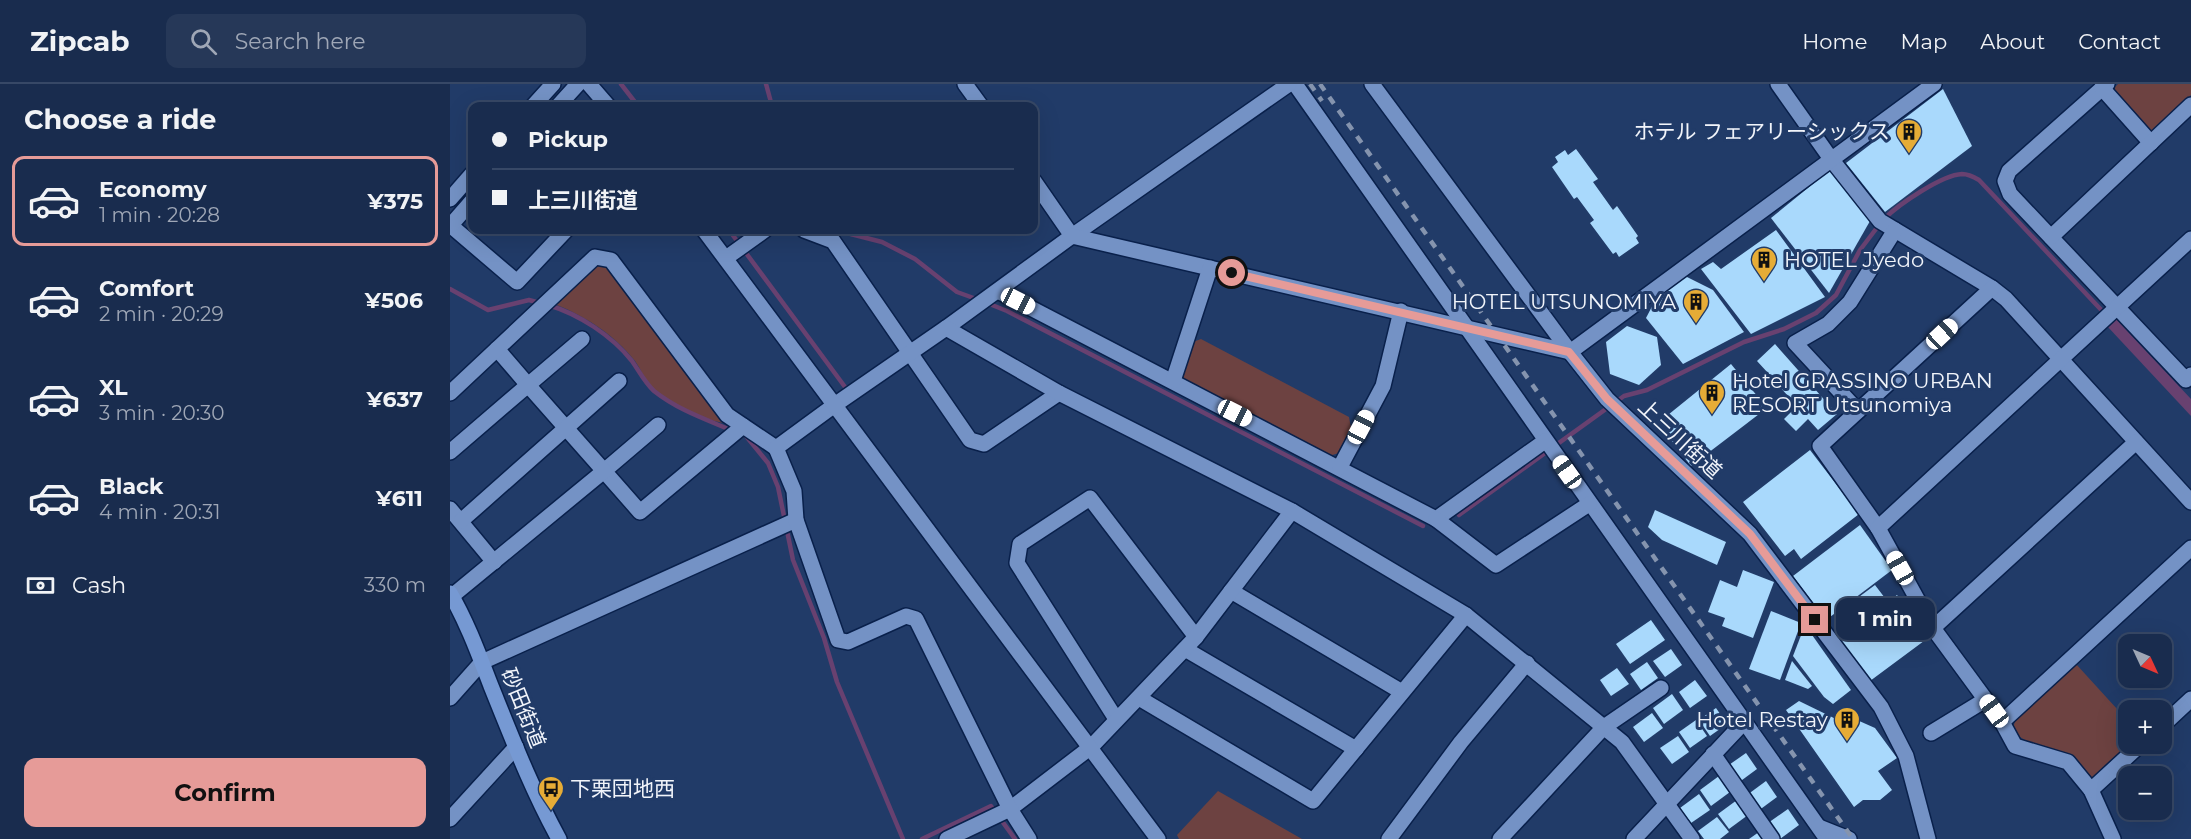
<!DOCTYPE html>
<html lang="en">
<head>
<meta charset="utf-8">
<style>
  :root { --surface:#192c4e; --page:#263858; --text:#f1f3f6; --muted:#9fa7b6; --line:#374866; --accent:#e69b98 }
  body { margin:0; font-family:Montserrat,"Noto Sans JP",sans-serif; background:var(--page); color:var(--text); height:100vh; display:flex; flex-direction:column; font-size:22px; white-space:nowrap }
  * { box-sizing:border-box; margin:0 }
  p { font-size:20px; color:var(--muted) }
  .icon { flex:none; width:33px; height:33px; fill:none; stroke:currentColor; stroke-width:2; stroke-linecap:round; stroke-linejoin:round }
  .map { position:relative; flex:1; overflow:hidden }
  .panel { display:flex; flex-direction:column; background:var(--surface); width:450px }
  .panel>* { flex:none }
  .guide { position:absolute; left:18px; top:18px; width:570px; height:132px; border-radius:12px; box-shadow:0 6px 24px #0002,0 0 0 2px var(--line); display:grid; align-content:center; height:132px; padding:0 24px; background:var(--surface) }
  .needle { width:39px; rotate:134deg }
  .fabs { position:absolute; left:1668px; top:550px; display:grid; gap:12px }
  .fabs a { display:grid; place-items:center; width:54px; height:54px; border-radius:12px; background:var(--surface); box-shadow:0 6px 24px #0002,0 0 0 2px var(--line); font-size:30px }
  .end { position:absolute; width:27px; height:27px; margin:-14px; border:8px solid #e69b98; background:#111; box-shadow:0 0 0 3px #111 }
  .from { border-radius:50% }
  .bubble { position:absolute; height:42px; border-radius:12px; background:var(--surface); box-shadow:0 6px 24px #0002,0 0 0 2px var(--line); font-size:20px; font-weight:700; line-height:42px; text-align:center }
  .car { position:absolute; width:18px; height:36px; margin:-18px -9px; border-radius:8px; box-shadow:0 0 4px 2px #0007; background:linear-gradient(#fff 24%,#345 0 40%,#fff 0 76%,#345 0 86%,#fff 0) }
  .guide b { display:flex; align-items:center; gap:21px; height:57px; font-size:22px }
  .guide b+b { border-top:2px solid var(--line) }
  .guide i { width:15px; height:15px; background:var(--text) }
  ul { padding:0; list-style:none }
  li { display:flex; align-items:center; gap:18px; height:90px; margin:0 12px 9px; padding:0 12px; border:3px solid transparent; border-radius:12px }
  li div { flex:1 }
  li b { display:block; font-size:22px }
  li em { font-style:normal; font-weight:700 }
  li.active { border-color:var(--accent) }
  li>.icon { width:54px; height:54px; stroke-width:1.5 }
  h2 { padding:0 24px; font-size:27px; line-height:72px }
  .pay { display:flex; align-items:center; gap:15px; height:66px; padding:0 24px; font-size:22px }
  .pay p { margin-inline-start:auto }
  .primary-button { display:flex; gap:12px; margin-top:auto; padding:12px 24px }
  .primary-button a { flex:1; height:69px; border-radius:12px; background:var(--accent); color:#111; font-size:24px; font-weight:700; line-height:69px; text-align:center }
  header { display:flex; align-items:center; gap:36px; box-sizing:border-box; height:84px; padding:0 30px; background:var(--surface); border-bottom:2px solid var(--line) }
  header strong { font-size:28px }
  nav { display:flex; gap:33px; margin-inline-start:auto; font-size:21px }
  .search { width:420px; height:54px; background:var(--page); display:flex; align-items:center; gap:15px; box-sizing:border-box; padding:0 21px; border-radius:12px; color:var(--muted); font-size:22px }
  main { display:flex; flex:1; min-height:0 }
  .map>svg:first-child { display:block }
</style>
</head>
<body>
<header>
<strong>Zipcab</strong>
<div class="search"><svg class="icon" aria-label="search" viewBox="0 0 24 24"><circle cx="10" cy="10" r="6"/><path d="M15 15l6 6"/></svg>Search here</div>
<nav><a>Home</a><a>Map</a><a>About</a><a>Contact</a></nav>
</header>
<main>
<section class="panel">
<h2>Choose a ride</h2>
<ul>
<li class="active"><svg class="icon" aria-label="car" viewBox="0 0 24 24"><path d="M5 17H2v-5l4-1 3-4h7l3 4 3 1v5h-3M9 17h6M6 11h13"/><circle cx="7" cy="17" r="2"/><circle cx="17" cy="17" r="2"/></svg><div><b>Economy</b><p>1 min · 20:28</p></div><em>¥375</em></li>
<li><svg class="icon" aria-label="car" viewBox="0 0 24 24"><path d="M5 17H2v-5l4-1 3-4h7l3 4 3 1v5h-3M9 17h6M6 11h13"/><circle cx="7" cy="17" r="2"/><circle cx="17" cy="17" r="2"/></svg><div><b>Comfort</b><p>2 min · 20:29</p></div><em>¥506</em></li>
<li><svg class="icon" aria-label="car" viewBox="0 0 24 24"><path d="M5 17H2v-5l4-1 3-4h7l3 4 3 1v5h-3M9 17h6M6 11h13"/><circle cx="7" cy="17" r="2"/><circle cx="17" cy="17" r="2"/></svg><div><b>XL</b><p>3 min · 20:30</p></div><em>¥637</em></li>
<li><svg class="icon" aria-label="car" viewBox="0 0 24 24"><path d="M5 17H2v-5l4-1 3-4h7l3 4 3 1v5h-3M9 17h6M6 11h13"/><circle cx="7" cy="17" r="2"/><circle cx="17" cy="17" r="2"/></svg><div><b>Black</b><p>4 min · 20:31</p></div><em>¥611</em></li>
</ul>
<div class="pay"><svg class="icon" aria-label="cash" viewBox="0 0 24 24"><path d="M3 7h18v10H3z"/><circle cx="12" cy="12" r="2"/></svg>Cash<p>330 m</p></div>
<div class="primary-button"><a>Confirm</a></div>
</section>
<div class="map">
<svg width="1741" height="755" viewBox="0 0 1741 755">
  <rect width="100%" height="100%" fill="#213b68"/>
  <g fill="#6d4241">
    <polygon points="1668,0 1741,0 1741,11 1703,46 1694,46 1665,12 1665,3"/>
    <path d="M145,181L156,183L273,339C248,334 221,322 202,304C195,297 191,285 185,277C165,251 131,229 101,219Z"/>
    <polygon points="751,255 899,333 901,344 889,369 879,372 734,297 732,288 740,259"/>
    <polygon points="1626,580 1678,637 1678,660 1684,660 1640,697 1570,653 1563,644 1566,634"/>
    <polygon points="768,707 852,755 729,755 727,751"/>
  </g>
  <polygon fill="#684170" points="1665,234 1741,315 1741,332 1657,242"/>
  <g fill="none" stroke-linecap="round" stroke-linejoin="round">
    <g stroke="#684170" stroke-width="4.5">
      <polyline points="171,0 188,22"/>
      <polyline points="316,0 322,22"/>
      <path d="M1434,135C1449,120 1492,91 1512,90C1518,90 1524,93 1529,96L1656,231"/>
      <polyline points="279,146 398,307"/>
      <polyline points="385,146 432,158 465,175 507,208 529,216"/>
      <polyline points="0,205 38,226 79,216 90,219"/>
      <polyline points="537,219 557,227 973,442"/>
      <path d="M98,221C129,230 162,252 182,277C189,287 195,299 204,307C228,326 255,335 283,347"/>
      <polyline points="296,352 318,379 328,403 343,476 374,554 387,598 453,755"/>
      <polyline points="1009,431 1174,312 1197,306 1294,258 1334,245 1366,229 1386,211 1410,166 1429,141"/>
      <polyline points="472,755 541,722 565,755"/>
    </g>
  </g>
  <g fill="#a9d9fc">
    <polygon points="1493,5 1522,62 1435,128 1396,79"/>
    <polygon points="1126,65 1148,95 1143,98 1163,126 1167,122 1188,152 1186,154 1189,159 1169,173 1166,168 1163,170 1140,139 1144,136 1127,113 1124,115 1102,83 1108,78 1105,73 1115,66 1118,71"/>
    <polygon points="1380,86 1420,137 1379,209 1321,134"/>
    <polygon points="1326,146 1375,213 1301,250 1251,185 1263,178 1271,185"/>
    <polygon points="1235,192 1263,206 1294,248 1233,280 1196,234 1208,211"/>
    <polygon points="1177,242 1207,253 1211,281 1189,301 1160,290 1156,258"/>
    <polygon points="1325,260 1387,330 1368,346 1358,335 1346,347 1334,335 1347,322 1329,302 1324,306 1313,295 1318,289 1307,277"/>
    <polygon points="1281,280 1317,324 1241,382 1208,339"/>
    <polygon points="1360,366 1409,430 1351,475 1344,465 1335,472 1293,418"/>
    <polygon points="1205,426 1276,458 1267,481 1212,456 1198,443"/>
    <polygon points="1410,441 1442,486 1376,536 1343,492"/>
    <polygon points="1293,486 1324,498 1303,554 1272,542 1275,534 1258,528 1270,496 1287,503"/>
    <polygon points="1425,501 1438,518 1447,511 1478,554 1420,597 1388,553 1397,545 1386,530"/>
    <polygon points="1321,527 1351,539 1330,596 1299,585"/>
    <polygon points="1201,536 1215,556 1180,580 1166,560"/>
    <polygon points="1355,541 1401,606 1383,620 1374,613 1343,572"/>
    <polygon points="1221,565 1232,581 1215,593 1203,577"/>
    <polygon points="1342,577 1362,602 1358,605 1335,596"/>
    <polygon points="1197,578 1208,594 1191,606 1180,590"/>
    <polygon points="1167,584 1179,600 1161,612 1150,596"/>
    <polygon points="1245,596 1257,612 1240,624 1229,608"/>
    <polygon points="1222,610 1233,626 1214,640 1203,624"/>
    <polygon points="1349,617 1390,637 1396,643 1407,636 1425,644 1447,674 1428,687 1442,706 1430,716 1413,716 1404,723 1336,626"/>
    <polygon points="1266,624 1277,640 1260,652 1249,636"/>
    <polygon points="1202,629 1213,644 1194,658 1183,643"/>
    <polygon points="1246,636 1257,652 1240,664 1229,648"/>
    <polygon points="1228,652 1239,668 1222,680 1210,664"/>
    <polygon points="1296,669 1307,685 1288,699 1276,683"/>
    <polygon points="1269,692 1280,708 1261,722 1250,706"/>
    <polygon points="1316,697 1327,713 1308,727 1297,711"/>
    <polygon points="1249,710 1260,726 1241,739 1230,724"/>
    <polygon points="1287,716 1298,731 1279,745 1268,730"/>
    <polygon points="1338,725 1349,741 1330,755 1318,739"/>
    <polygon points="1267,733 1279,748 1270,755 1254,755 1248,747"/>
    <polygon points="1309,748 1314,755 1299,755"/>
  </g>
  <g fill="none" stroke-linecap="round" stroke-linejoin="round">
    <defs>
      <g id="minor">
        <polyline points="515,0 531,22"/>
        <polyline points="845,0 1377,755"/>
        <polyline points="922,0 1120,268 1157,315 1300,450 1431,623 1456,672 1478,755"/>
        <polyline points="1328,0 1381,75 1430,137 1542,204 1556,215 1741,418"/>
        <polyline points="1657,0 1559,87 1555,97 1560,110 1736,296 1741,291"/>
        <polyline points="1652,4 1701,59"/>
        <polyline points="584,97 622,152 839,0"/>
        <polyline points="0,141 67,198 116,146"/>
        <polyline points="354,146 383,157 520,356 534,360 609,309"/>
        <polyline points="1601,153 1741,21"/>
        <polyline points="276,174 315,146"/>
        <polyline points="1542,204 1370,362 1428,444 1483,544 1552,638 1565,662 1618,678 1641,706 1663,755"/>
        <polyline points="548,207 986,435 1095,357"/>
        <polyline points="496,244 622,152 1120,268 1484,0"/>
        <polyline points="47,265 78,301 132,255"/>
        <polyline points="723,297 760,184"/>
        <polyline points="0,309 145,173 161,176 277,331 326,364"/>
        <polyline points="1408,327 1345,259 1378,240 1400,218 1445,146"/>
        <polyline points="208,341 154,387 190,428 293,342"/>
        <polyline points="0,368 78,301 154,387 2,512"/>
        <polyline points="890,383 933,302 951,227"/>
        <polyline points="0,425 44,478"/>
        <polyline points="986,435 1046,481 1139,420"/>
        <polyline points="11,437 169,297"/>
        <polyline points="1428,444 1741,155"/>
        <polyline points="781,507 952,608"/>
        <polyline points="1483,544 1686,358"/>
        <polyline points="735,565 906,665"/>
        <polyline points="0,614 32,578 346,436"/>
        <polyline points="689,614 863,717 1016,531"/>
        <polyline points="666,635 567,479 570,460 640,414 746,553"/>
        <polyline points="1552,638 1741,464"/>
        <polyline points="1712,642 1741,615"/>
        <polyline points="1481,649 1535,616"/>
        <polyline points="1263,670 1322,755"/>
        <polyline points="1641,706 1691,660"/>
        <polyline points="0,735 66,663"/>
        <polyline points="1369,743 1399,755"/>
        <polyline points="497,755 560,725 641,663 746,553 842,427"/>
        <polyline points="579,755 560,725 466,535 456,532 398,558 388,556 346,436 344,407 326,364 386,320 496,244 609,309 842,427 1016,531 1172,658 1242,755"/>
        <polyline points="939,755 1011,658 1077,579"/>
        <polyline points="1050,755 1154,643 1211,604"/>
        <polyline points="1184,755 1294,638"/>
      </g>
      <g id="tertiary">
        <polyline points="139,0 158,22"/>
        <polyline points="83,22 103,0"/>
        <polyline points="108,22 128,0"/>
        <polyline points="0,115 22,90"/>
        <polyline points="0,142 22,117"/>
        <polyline points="254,146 708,755"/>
      </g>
      <path id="secondary" d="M0,509C17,538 29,571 41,602C62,654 82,706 109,755"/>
    </defs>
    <use href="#minor" stroke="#09204b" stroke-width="18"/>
    <use href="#tertiary" stroke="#09204b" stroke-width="18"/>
    <use href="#secondary" stroke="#09204b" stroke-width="18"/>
    <use href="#minor" stroke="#7492c5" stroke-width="15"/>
    <use href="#tertiary" stroke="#7492c5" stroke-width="15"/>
    <use href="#secondary" stroke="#7699d3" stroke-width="15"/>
    <g stroke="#8594ae" stroke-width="4.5" stroke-dasharray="8 8" stroke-linecap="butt">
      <polyline points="860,0 872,17"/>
      <polyline points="870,0 1403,755"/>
    </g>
  </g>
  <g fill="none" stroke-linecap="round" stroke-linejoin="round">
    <polyline stroke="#e69b98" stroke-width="8" points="782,189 1119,268 1157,315 1300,450 1365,536"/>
  </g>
  <defs>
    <symbol id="building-pin" viewBox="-11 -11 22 30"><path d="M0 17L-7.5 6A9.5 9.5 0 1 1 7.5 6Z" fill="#e6ac36" stroke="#213b68"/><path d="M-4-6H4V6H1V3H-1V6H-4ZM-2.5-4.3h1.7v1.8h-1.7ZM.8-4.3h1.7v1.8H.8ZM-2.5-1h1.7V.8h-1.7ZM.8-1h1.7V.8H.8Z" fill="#111"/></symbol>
    <symbol id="bus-pin" viewBox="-11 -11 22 30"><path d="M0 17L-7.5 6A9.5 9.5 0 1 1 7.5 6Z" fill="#e6ac36" stroke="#213b68"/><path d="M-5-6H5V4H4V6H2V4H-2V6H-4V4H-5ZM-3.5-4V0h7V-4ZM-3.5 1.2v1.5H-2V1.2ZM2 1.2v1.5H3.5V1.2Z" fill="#111"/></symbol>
  </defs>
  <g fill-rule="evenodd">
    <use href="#building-pin" x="1444" y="33" width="30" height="40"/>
    <use href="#building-pin" x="1299" y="161" width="30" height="40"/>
    <use href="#building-pin" x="1231" y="203" width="30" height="40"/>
    <use href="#building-pin" x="1247" y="294" width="30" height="40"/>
    <use href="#building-pin" x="1382" y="621" width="30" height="40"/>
    <use href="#bus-pin" x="86" y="690" width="30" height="40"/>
  </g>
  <g text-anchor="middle" stroke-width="6" stroke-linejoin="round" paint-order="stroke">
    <g font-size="21" fill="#f1f4fa" stroke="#213b68" text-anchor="end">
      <text x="1440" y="55">ホテル フェアリーシックス</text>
      <text x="1334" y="183" text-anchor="start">HOTEL Jyedo</text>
      <text x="1226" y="225">HOTEL UTSUNOMIYA</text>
      <text x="1282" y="304" text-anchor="start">Hotel GRASSINO URBAN<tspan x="1282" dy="24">RESORT Utsunomiya</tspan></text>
      <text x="1378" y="643">Hotel Restay</text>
      <text x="120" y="712" text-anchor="start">下栗団地西</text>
    </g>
    <g font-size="21" fill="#f1f4fa" stroke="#213b68">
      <text transform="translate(1230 355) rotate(43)" y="7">上三川街道</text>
      <text transform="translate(73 624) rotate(68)" y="7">砂田街道</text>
    </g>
  </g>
</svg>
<div class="fabs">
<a><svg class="needle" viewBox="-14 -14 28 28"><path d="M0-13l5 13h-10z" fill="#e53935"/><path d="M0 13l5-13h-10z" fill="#9fa7b6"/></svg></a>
<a>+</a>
<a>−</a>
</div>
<i class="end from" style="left:782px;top:189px"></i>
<i class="end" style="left:1365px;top:536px"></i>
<div class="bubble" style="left:1386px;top:514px;width:99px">1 min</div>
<i class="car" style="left:568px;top:217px;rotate:117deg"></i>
<i class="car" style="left:1492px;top:250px;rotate:47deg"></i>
<i class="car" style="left:785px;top:329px;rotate:117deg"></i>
<i class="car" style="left:911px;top:343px;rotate:28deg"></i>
<i class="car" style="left:1117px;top:388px;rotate:325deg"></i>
<i class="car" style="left:1450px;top:484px;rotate:331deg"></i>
<i class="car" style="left:1544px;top:627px;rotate:324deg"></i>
<div class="guide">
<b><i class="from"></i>Pickup</b>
<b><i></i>上三川街道</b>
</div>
</div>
</main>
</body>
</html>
